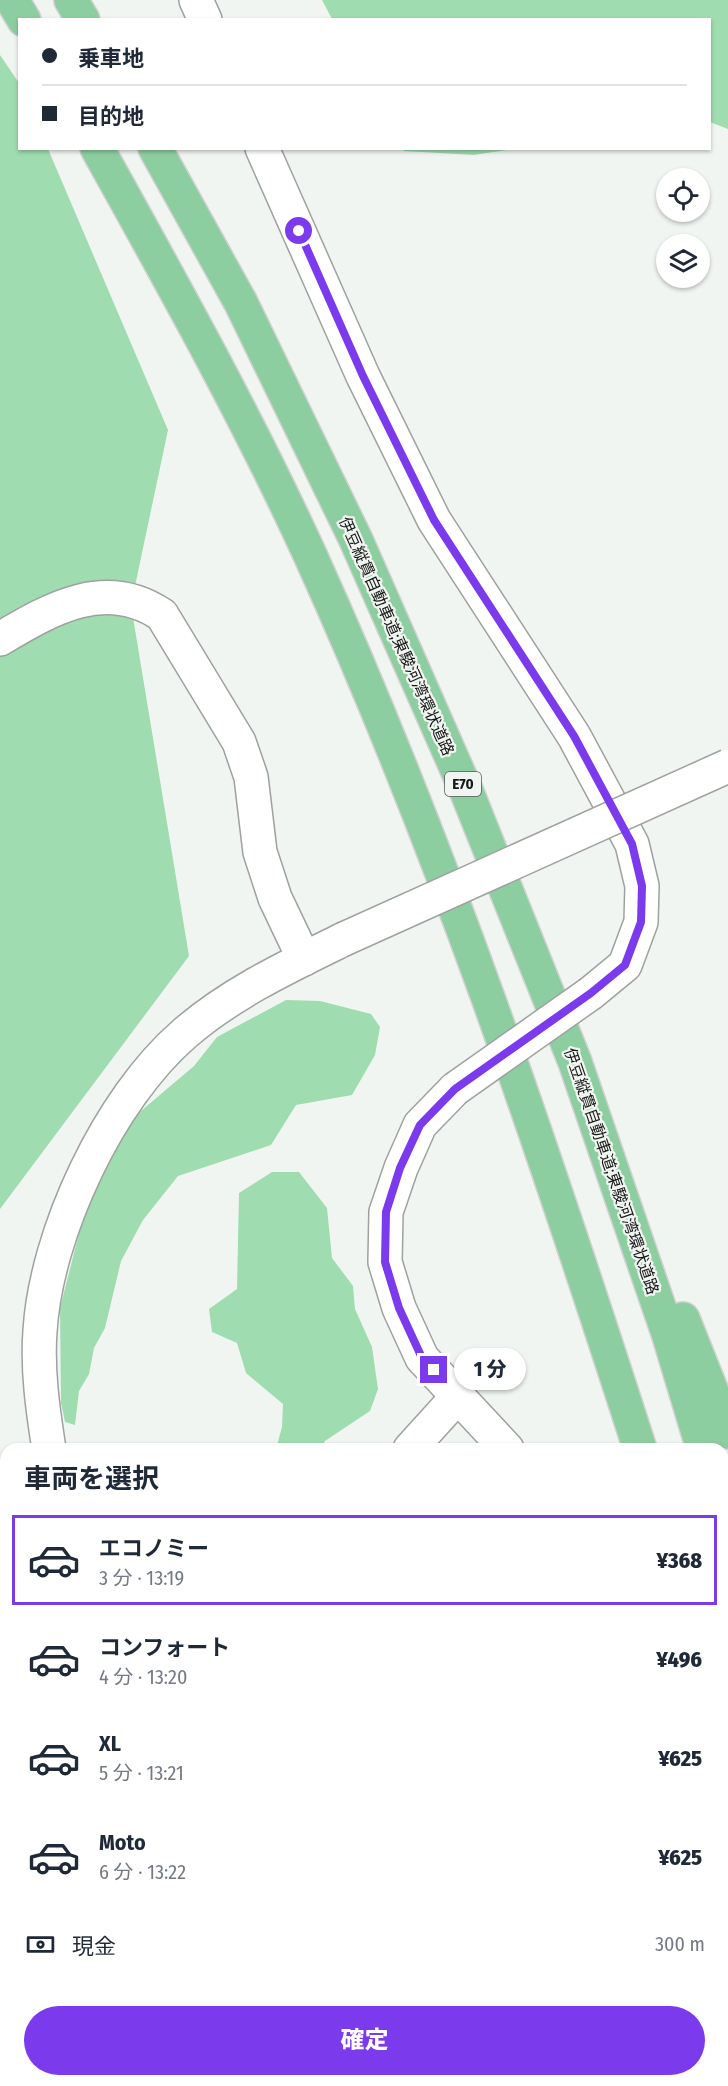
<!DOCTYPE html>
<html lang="ja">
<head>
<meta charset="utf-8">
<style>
  :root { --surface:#fff; --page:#f2f2f3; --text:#1f2937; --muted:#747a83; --line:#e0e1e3; --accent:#7c3aed }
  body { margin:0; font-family:"Fira Sans Condensed","Noto Sans JP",sans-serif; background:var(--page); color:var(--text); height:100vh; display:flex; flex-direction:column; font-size:22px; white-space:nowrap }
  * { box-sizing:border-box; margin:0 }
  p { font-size:20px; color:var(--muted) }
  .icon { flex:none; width:33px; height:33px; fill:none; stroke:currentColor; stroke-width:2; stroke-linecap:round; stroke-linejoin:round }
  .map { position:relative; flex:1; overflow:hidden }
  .drawer { position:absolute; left:0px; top:1443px; width:729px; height:644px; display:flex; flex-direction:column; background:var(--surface); border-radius:18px 18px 0 0; box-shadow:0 2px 4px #0004 }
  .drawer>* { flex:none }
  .hud { position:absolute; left:18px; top:18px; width:693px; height:132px; border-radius:0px; box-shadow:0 2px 4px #0004; display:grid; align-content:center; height:132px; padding:0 24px; background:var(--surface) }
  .buttons { position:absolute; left:656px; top:168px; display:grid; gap:12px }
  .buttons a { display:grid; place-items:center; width:54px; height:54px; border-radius:50%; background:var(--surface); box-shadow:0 2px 4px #0004; font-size:30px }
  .end { position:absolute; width:27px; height:27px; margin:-14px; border:8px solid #7c3aed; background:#fff; box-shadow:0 0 0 3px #fff }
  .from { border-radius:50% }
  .bubble { position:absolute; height:42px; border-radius:21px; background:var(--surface); box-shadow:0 2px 4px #0004; font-size:20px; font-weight:800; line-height:42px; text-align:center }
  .hud b { display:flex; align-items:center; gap:21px; height:57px; font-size:22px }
  .hud b+b { border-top:2px solid var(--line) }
  .hud i { width:15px; height:15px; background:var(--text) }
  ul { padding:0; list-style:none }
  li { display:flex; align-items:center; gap:18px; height:90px; margin:0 12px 9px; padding:0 12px; border:3px solid transparent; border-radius:0px }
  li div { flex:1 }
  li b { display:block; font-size:22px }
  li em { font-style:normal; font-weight:800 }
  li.selected { border-color:var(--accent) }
  li>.icon { width:54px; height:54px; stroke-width:1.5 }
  h2 { padding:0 24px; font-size:27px; line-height:72px }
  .pay { display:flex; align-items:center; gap:15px; height:66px; padding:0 24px; font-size:22px }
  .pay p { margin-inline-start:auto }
  .primary-button { display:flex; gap:12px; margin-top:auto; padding:12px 24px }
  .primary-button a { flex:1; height:69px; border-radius:36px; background:var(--accent); color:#fff; font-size:24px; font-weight:800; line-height:69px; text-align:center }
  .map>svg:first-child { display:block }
</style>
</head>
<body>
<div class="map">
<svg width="728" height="2086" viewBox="0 0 728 2086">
  <rect width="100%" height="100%" fill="#f1f5f2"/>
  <g fill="#9fdcb0">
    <polygon points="322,0 728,0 728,129 710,122 710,20 332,19"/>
    <polygon points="0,55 19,83 20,148 48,149 168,430 131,605 189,956 0,1209"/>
    <polygon points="402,149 513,149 474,155 404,151"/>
    <polygon points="286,1000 320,1001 371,1014 380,1027 375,1055 352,1095 296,1105 271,1145 178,1176 143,1220 121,1261 105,1328 94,1348 89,1374 79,1391 75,1425 65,1422 61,1403 60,1308 86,1206 135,1116 194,1066 217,1037"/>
    <polygon points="272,1172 299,1172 327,1208 332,1258 353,1286 355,1309 372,1347 378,1389 370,1411 325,1441 320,1449 276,1449 282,1427 283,1404 246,1373 237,1343 212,1332 209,1309 237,1289 239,1193"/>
    <polygon points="0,1997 6,2002 6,2080 58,2081 58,2086 0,2086"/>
  </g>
  <polygon fill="#0003" points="207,2080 444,2080 442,2086 204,2086"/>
  <polygon fill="#b4b8b5" points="205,2080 437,2080 435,2086 202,2086"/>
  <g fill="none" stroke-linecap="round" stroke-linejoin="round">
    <defs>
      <g id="minor">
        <polyline points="196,0 205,20"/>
        <polyline points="262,148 363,376 434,520 574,736 632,844 642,886 641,922 625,965 591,993"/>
        <path d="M0,639C52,608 106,577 162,615L239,742L251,777L260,852L275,898L304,959"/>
        <polyline points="455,1089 420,1125 401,1168 386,1212 385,1262 399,1308 422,1358 507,1449"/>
        <path d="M49,1449C43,1411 37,1370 40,1331C46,1233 109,1099 184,1034C231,993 289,966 344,939"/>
        <polyline points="410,1449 458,1396"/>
        <polyline points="0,1773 6,1763"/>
        <polyline points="688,2080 688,2086"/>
      </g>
      <g id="highway">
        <polyline points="12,0 24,20"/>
        <polyline points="71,0 83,20"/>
        <path d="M97,148C172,283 247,417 311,557C442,846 543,1148 640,1449"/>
        <polyline points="155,148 241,303 356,540 466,790 575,1062 669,1336 703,1449"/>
        <polyline points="683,1319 728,1432"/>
        <polyline points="723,1513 728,1529"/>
        <polyline points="723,1740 728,1759"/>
        <polyline points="723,1906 728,1929"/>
      </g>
    </defs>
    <use href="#minor" stroke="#9ea29f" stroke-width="36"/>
    <use href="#highway" stroke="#d0d1d0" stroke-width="36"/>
    <use href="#minor" stroke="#fff" stroke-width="33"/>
    <use href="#highway" stroke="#8dcea0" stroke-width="33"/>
    <defs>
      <g id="minor-bridge">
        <polyline points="344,939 728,766"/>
        <polyline points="455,1089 591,993"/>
      </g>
    </defs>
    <use href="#minor-bridge" stroke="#9ea29f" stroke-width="36" stroke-linecap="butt"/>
    <use href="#minor-bridge" stroke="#fff" stroke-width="33"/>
  </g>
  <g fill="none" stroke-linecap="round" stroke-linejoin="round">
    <polyline stroke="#7c3aed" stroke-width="8" points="299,231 363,376 434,520 574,736 632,844 642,886 641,922 625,965 591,993 455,1089 420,1125 400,1168 386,1212 385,1262 399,1308 422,1358 434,1370"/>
  </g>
  <g text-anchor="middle" stroke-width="4.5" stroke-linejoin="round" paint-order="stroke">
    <rect fill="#f1f5f2" stroke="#585a58" stroke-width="1.5" x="445" y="772" width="36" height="24" rx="4.5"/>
    <g font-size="15" font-weight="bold" fill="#161716">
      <text x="463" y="789">E70</text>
    </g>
    <g font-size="16" fill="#161716" stroke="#f1f5f2">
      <text transform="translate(397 636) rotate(66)" y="6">伊豆縦貫自動車道;東駿河湾環状道路</text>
      <text transform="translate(612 1171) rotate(71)" y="6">伊豆縦貫自動車道;東駿河湾環状道路</text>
    </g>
  </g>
</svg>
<div class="buttons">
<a><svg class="icon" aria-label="locate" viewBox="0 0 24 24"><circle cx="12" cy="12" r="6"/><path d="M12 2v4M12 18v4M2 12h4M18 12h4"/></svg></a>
<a><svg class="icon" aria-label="layers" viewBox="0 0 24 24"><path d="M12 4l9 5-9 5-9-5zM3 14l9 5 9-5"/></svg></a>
</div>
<i class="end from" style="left:299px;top:231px"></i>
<i class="end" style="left:434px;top:1370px"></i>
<div class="bubble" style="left:454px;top:1348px;width:72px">1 分</div>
<div class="hud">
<b><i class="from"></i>乗車地</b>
<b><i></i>目的地</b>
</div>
<section class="drawer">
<h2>車両を選択</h2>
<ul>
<li class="selected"><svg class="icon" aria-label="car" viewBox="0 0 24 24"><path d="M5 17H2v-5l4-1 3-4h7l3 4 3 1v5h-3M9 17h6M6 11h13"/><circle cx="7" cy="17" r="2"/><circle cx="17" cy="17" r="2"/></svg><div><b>エコノミー</b><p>3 分 · 13:19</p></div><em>¥368</em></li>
<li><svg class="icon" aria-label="car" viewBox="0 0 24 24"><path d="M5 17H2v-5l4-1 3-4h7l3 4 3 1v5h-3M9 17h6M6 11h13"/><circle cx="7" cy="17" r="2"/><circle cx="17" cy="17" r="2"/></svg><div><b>コンフォート</b><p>4 分 · 13:20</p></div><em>¥496</em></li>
<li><svg class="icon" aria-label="car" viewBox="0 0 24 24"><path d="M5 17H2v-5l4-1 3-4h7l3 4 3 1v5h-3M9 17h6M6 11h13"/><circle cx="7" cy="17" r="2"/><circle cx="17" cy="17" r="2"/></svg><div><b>XL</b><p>5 分 · 13:21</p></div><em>¥625</em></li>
<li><svg class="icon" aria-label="car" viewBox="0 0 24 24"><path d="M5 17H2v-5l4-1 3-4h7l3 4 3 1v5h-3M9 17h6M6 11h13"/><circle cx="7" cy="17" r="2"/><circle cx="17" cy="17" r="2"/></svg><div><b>Moto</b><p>6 分 · 13:22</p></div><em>¥625</em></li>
</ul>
<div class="pay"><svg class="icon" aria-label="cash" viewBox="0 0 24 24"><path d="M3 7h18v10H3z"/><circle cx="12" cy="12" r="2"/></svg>現金<p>300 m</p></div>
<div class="primary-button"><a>確定</a></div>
</section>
</div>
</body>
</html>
